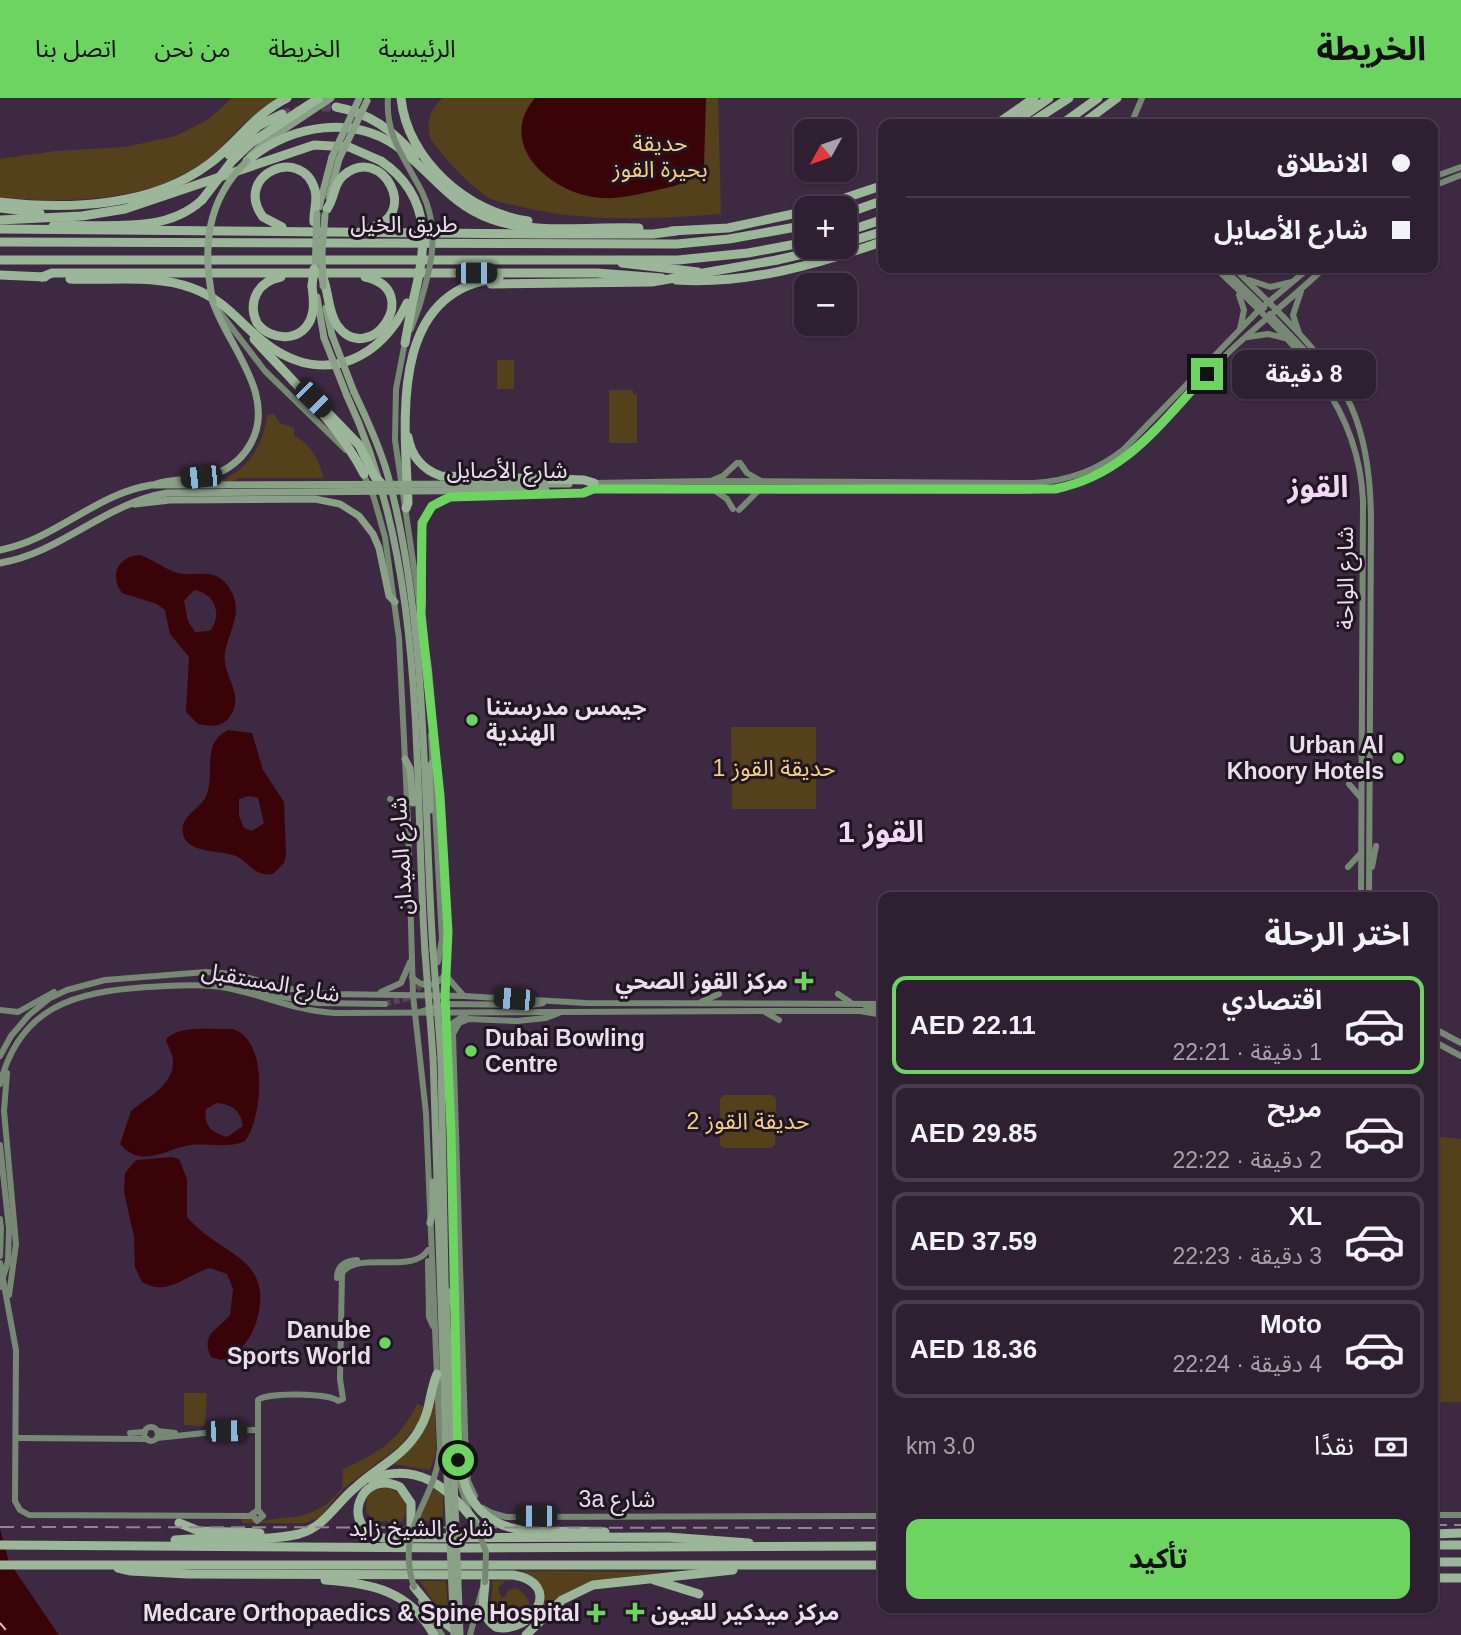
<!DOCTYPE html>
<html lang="ar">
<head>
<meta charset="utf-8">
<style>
  :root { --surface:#2e1f32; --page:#3a2c3e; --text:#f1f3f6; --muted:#a7a2ac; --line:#493d4d; --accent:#6dd361 }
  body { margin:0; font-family:Arial,"Noto Sans Arabic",sans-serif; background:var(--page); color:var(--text); direction:rtl; height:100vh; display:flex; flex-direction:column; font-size:26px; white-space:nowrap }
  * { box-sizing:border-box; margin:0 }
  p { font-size:23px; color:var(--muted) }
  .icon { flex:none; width:38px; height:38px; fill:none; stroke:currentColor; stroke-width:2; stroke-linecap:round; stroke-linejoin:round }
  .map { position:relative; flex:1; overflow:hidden; direction:ltr }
  .sheet { position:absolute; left:878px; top:794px; width:560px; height:721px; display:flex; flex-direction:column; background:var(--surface); border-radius:14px; box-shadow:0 2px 5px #0004,0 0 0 2px var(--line); direction:rtl }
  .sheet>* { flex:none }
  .top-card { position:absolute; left:878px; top:21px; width:560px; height:154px; border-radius:14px; box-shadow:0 2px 5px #0004,0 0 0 2px var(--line); direction:rtl; display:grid; align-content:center; height:154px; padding:0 28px; background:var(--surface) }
  .needle { width:46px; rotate:230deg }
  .controls { position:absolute; left:794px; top:21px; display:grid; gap:14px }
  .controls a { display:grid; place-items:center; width:63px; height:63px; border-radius:14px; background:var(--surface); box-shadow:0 2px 5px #0004,0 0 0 2px var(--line); font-size:35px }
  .end { position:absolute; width:32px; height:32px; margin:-16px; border:9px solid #6dd361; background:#111; box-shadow:0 0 0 4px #111 }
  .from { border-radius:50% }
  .bubble { position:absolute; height:49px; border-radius:14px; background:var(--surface); box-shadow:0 2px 5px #0004,0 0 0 2px var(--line); font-size:23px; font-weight:700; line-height:49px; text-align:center; direction:rtl }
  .car { position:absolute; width:21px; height:42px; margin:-21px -10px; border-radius:9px; box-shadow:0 0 5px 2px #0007; background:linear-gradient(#222 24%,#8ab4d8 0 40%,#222 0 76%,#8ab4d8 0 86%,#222 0) }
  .top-card b { display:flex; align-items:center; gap:24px; height:66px; font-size:26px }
  .top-card b+b { border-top:2px solid var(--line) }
  .top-card i { width:18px; height:18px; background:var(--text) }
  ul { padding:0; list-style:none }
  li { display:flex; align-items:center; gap:21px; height:98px; margin:0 14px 10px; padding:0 14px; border:4px solid var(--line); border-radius:14px }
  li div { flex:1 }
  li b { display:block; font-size:26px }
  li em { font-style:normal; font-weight:700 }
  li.current { border-color:var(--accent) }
  li>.icon { width:63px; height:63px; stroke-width:1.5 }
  h2 { padding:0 28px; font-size:32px; line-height:84px }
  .pay { display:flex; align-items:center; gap:18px; height:77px; padding:0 28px; font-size:26px }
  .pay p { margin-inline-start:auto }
  .cta { display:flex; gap:14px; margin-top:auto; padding:14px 28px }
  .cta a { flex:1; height:80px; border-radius:14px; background:var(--accent); color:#111; font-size:28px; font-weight:700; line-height:80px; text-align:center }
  header { display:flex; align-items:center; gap:42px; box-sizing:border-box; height:98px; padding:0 35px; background:var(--accent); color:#111 }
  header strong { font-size:33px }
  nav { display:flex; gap:38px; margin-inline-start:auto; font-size:24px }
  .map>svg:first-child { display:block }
</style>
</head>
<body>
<header>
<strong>الخريطة</strong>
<nav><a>الرئيسية</a><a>الخريطة</a><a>من نحن</a><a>اتصل بنا</a></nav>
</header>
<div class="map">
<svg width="1461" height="1537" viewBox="0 0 1461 1537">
  <rect width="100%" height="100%" fill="#3e2942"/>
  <g fill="#54401a">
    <path d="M232,0H281C268,8 253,17 242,28C228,41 219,54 203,65C149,104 63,106 0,99V61L55,53L125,49L176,38L209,21Z"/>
    <path d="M443,0H718L721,116C653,121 584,125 518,108C509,106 496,104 487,99C466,84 447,63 431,42C425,26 430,10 443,0Z"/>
    <rect x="497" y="262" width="17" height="29"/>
    <polygon points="609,292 633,292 633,296 637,297 637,345 609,345"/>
    <path d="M274,316L280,325L294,330V338C311,345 319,364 324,380H239L231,384L220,383C249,370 263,349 267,317Z"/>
    <polygon points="731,629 816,629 816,711 732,711"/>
    <polygon points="724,997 772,997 776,1000 775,1047 771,1050 723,1050 720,1047 720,1001"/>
    <polygon points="1433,1038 1461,1041 1461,1304 1433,1304"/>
    <polygon points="184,1295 207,1295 205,1328 184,1327"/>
    <polygon points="435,1299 436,1355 430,1372 393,1366 407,1352"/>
    <path d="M417,1306L425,1309L419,1324L401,1347L343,1391L319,1420L305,1425H242V1419H249L257,1424C293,1416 314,1425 342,1390L343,1371C381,1353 397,1345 417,1306Z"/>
    <polygon points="436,1385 443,1389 443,1423 419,1423"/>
    <polygon points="387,1388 403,1398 407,1412 402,1424 375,1423 366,1414 367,1397 373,1392"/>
    <path d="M520,1473L665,1474L592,1483L540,1522C550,1500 544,1480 520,1473Z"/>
    <path d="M506,1482L498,1490L501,1499L504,1500L508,1492L516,1490C527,1496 532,1506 531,1519L504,1529C480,1513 495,1504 492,1483Z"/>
    <polygon points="420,1483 446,1483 448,1517 441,1516"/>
  </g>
  <g fill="#3a0308" fill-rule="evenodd">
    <path d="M535,0H706L704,68C693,85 675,88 657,92C639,96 621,101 603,100C554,98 494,48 535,0Z"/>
    <path d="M140,457C152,461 162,469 174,474C193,481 213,467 228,488C245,512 230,530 225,554C221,577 248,599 228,621C220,630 210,628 198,626L186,614L189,559L170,536L165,512L157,506L122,495C109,477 118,458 140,457ZM194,492C215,495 223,517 210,533L195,534L188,523L184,503Z"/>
    <path d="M228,632L252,635L263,672L284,704L286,757L284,765L273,776C254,779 250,765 236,758C221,752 187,756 183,736C179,717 202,711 207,696C215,673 201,646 228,632ZM249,698L258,700L264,725L252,733L244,730L239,718V701Z"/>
    <path d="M232,931C269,940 263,1020 245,1043C227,1051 210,1045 191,1047C167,1050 142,1072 120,1046L131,1013C146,1000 174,988 173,963C173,956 168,949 166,942C177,926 214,932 232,931ZM217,1005C232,1006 241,1013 243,1028L227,1039C212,1035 203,1028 206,1011Z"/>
    <path d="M172,1059L179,1061L187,1081V1119C221,1159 276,1158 256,1225C250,1243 239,1256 221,1262L211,1259C200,1236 218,1232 230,1217L233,1191L227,1176L210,1170C186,1177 168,1199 142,1184L135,1169L134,1139L124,1094L125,1075L136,1062Z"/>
    <polygon points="0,1431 9,1464 59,1537 0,1537"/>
  </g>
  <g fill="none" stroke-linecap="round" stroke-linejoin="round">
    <polyline stroke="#f1b6b4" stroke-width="2" stroke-dasharray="9 7" stroke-linecap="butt" points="0,1525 10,1537"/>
    <polyline stroke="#58445c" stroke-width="6" stroke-dasharray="6 3" stroke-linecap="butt" points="385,906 407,900 425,884"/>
    <polyline stroke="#58445c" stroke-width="9" stroke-dasharray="9 4.5" stroke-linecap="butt" points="282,16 313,9 336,9"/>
    <g stroke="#778975" stroke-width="6">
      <polyline points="1131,26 1142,0"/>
      <polyline points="1433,79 1461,69"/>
      <polyline points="1433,88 1461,77"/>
      <path d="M1216,170C1286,239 1358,297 1363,402L1361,800"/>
      <polyline points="1223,170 1264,210"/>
      <path d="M1234,170C1273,209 1327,257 1351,308C1367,344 1371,385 1371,424L1369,800"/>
      <polyline points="1249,182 1270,189 1292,184"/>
      <polyline points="1239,197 1244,212 1240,231"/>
      <polyline points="219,213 265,273 346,352"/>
      <polyline points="1270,216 1337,286"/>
      <polyline points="411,231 419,209"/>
      <polyline points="1299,235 1293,217 1301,193"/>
      <polyline points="1248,239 1268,236 1285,240"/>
      <polyline points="405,244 396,291 395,342 429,571 440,698 448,834 445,898 451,1033 459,1383 469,1413"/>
      <polyline points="740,365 747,375 761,383"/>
      <polyline points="363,375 374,400 385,439 399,540 408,723 413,897 426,1015 440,1350"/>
      <polyline points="713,382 723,378 737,365"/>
      <path d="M594,385L708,383L1033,385C1068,383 1097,373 1124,351L1258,213L1309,170"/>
      <path d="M593,392L1025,393C1128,390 1162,321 1228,255C1259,225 1293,200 1324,170"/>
      <polyline points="717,394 727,401 733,411"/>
      <polyline points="739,412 757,394"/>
      <polyline points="431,637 442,841 438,864"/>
      <polyline points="1349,686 1361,700"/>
      <polyline points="390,701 402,708 405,719"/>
      <polyline points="1348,769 1361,755"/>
      <polyline points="1372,769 1376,748"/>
      <path d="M412,879C423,891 435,889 445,877"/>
      <polyline points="447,879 463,897"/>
      <polyline points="248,893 317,905 385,906"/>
      <polyline points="381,894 401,885 410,864"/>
      <polyline points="838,896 850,904"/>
      <polyline points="701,904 719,896"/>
      <polyline points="0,912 18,914 54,894"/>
      <polyline points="865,912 884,911"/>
      <polyline points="765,914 779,922"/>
      <polyline points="416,915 445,906 532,907 543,905"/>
      <polyline points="1433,930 1461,945"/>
      <polyline points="449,937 453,925 465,917"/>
      <polyline points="1433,943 1461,958"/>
      <polyline points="0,958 11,938 29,917 50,900 67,892 105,882 206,874 234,876 291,891 332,896 464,898 586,905 884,906"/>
      <polyline points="7,975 4,1013 16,1146 9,1197"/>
      <path d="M0,986C20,908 75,894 147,889C173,888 200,885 227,890C264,897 295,913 335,915L763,913H860L884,917"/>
      <polyline points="0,1047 9,1131"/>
      <polyline points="0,1121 1,1131"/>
      <polyline points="428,1163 429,1219 433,1228"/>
      <polyline points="0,1165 16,1252 15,1403 20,1412 29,1417 252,1418"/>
      <path d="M337,1180C337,1167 345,1163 357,1162"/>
      <circle cx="151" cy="1336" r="7"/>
      <polyline points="157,1333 175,1335"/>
      <polyline points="130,1335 145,1334"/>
      <polyline points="16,1340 147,1341"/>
      <polyline points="157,1340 223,1333 257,1332"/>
      <polyline points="475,1398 468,1383 466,1365 453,936 459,925 469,921 517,923 546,920 559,915"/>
      <polyline points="483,1410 492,1415 506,1419 884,1418"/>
      <path d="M258,1412L252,1416L257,1423L263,1418L258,1412V1302C267,1294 329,1295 338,1303L343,1301L340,1281L342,1175C358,1152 413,1177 428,1152"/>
      <polyline points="1433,1417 1461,1417"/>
      <polyline points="421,1504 442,1537"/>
      <polyline points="470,1537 482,1492"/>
    </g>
    <g stroke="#8aa087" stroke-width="7">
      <polyline points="250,58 265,44 331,0"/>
      <polyline points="329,99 339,61"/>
      <polyline points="319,109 332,59"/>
      <polyline points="317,199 324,240"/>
      <polyline points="326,210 332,237"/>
      <path d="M354,294C367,321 380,349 388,378C428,525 423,700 433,852"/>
      <path d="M347,298C428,470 413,669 425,854"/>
      <path d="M156,386C176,380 200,383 220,374C233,368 244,358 251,345C277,297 228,248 213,204"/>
      <polyline points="545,386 569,386"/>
      <polyline points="135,406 170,402 315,401 340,406 359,418 373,436 379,450 389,498 395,504"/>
      <path d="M421,516C429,482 402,410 450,399L586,395L593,392"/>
      <polyline points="405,661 410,670 413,705"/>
      <polyline points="430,712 429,670 432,665"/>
      <polyline points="433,959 446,1354"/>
      <polyline points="441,960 445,1182 453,1355"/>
      <polyline points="430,1125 433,1114 433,1084"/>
      <polyline points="450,1194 454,1211"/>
    </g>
    <g stroke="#9bb698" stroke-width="9">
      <path d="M401,0C407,62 468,115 528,123"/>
      <path d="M336,9C369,15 393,32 415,58"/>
      <polyline points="997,26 1034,0"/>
      <polyline points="1012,26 1049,0"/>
      <polyline points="1029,26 1069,0"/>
      <polyline points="1062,26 1098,0"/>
      <polyline points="1082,26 1117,0"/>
      <polyline points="229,57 258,28 282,16"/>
      <path d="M247,63C291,26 356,15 403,53C433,77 453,108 491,121C534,137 593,128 639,130"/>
      <path d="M0,104C68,112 152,109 209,66C238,45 253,17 287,0"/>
      <polyline points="0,110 40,115"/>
      <polyline points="815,110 884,87"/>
      <path d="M327,111C335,100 333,86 344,77C382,45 422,119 369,130"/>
      <polyline points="845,116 884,102"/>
      <polyline points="0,122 82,118 125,111 314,47 349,49 381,63"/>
      <path d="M53,128C103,125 163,138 202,102"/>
      <path d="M282,129L263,119C232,77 302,46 315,92C318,103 313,114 314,124"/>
      <polyline points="0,131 544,136 653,136 676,133"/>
      <polyline points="671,133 728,130 807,113"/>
      <polyline points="845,134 884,121"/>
      <polyline points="0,144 677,146 729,141 807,127"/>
      <polyline points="845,145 884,133"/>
      <polyline points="0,162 678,162 748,155 807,144"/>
      <polyline points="777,162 833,149"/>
      <polyline points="622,165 698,174"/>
      <polyline points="0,177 45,179"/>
      <polyline points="42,179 52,175 597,175 662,180"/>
      <path d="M281,179C258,183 247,204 257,225C272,245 305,244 312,217C315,208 313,198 312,188"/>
      <path d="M323,180C329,195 328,214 337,227C369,272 426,192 365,179"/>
      <path d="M70,181C109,183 155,176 192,190C230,204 242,230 272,250C327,287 382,260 407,205"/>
      <path d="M676,182C745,187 819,166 884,143"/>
      <path d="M254,241C292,283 338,325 364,376"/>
      <polyline points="405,245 412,207"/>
      <polyline points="328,315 359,347 375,379 381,385"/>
      <path d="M408,339C411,358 423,372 441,378L584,382L594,385"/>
      <path d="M406,410L408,405C405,326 387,192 499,180"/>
      <path d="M458,1362C463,1374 463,1387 470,1398C497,1448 558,1429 605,1434"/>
      <path d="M371,1381C417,1363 448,1389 475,1424"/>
      <polyline points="179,1425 199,1433 260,1435"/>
      <path d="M411,1429V1405L400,1389C360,1369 338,1431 383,1440L668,1439L749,1445"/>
      <polyline points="1433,1436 1461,1435"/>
      <path d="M175,1442C215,1438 259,1445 299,1436C325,1429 336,1405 356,1389C378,1369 404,1358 419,1332C431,1313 429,1294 437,1276"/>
      <polyline points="0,1447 468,1450 884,1448"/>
      <polyline points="1433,1447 1461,1447"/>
      <polyline points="1433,1464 1461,1464"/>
      <polyline points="0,1467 884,1467"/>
      <path d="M118,1470L131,1473L188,1476L513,1477C565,1485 532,1537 496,1529C490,1525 485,1519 484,1511C482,1503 485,1493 485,1484"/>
      <polyline points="1433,1480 1461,1480"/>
      <path d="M325,1482C371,1485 410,1493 434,1537"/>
      <polyline points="654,1482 699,1496"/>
      <polyline points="414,1489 441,1522 458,1535"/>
      <polyline points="526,1537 562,1502 593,1487 733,1472"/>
    </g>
    <g stroke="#948397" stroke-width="2" stroke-dasharray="14 7" stroke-linecap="butt">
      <polyline points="1433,1427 1461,1427"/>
      <polyline points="0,1429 884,1430"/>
    </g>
    <g stroke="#778975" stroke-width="6">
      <path d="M388,0C385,38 406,62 422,94C441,133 431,170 419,209"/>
      <polyline points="0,1158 1,1131"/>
      <polyline points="0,1189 8,1163 9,1131"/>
      <polyline points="475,1424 486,1454 485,1484"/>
      <path d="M414,1489C394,1427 436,1406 440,1350"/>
    </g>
    <g stroke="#8aa087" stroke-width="7">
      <polyline points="332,59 359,1"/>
      <polyline points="339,61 367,3"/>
      <polyline points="315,174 317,116"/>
      <polyline points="323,188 322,154 325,117"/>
      <path d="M213,204C202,151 206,102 247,63"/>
      <polyline points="332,237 354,294"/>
      <polyline points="324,240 347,298"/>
      <path d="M0,452C55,442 95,396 151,387L545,386"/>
      <path d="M0,465C61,455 105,405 167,395L546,392"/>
      <polyline points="433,852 441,960"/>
      <polyline points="425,854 433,959"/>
      <polyline points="446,1354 454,1537"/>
      <polyline points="453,1355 460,1537"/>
    </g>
    <g stroke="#9bb698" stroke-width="9">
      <path d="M381,63C435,100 426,152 412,207"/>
      <polyline points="202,102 232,63 251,45 319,0"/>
      <polyline points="491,186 652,184 777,162"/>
      <polyline points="312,188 314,171"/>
    </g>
  </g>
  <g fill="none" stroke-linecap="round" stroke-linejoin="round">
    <path stroke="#6dd361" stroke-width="9" d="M458,1362L451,1033L445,898L448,834L440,698L421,516L422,425L432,408L450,399L583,395L593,391H1055C1127,376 1159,326 1207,276"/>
  </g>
  <g fill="#6dd361" stroke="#1f1621" stroke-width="2.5">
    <circle cx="472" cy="622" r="7"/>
    <circle cx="1398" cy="660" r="7"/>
    <path d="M800.5 872.5h7v7h7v7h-7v7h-7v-7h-7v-7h7z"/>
    <circle cx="471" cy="953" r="7"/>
    <circle cx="385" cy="1245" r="7"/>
    <path d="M631.5 1503.5h7v7h7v7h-7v7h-7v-7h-7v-7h7z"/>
    <path d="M592.5 1504.5h7v7h7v7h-7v7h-7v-7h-7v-7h7z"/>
  </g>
  <g text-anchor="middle" stroke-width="6" stroke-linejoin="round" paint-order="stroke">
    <g font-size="23" fill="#f7ce85" stroke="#1f1621">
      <text x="660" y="53">حديقة<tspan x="660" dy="26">بحيرة القوز</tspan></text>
      <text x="774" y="678">حديقة القوز 1</text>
      <text x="748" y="1031">حديقة القوز 2</text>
    </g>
    <g font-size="23" fill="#ebdded" stroke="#1f1621">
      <text x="404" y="134">طريق الخيل</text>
      <text x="507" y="380">شارع الأصايل</text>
      <text transform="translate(1345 480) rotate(-90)" y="8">شارع الواحة</text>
      <text transform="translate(401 758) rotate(-93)" y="8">شارع الميدان</text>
      <text transform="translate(271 884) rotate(10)" y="8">شارع المستقبل</text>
      <text x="617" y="1409">3a شارع</text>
      <text x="421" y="1438">شارع الشيخ زايد</text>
    </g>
    <g font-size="23" font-weight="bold" fill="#ebdded" stroke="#1f1621" text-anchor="end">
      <text x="486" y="617" text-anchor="start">جيمس مدرستنا<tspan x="486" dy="26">الهندية</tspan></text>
      <text x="1384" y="655">Urban Al<tspan x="1384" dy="26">Khoory Hotels</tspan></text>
      <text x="788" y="891">مركز القوز الصحي</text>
      <text x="485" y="948" text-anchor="start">Dubai Bowling<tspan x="485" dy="26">Centre</tspan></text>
      <text x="371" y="1240">Danube<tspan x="371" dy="26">Sports World</tspan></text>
      <text x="651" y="1522" text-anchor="start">مركز ميدكير للعيون</text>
      <text x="580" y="1523">Medcare Orthopaedics &amp; Spine Hospital</text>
    </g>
    <g font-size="30" font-weight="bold" fill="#f2d7f7" stroke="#1f1621">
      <text x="1318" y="399">القوز</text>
      <text x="881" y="744">القوز 1</text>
    </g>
  </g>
</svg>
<div class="controls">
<a><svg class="needle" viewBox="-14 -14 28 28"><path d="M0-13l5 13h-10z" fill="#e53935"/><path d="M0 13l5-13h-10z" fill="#a7a2ac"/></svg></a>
<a>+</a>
<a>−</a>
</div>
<i class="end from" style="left:458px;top:1362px"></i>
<i class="end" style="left:1207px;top:276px"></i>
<div class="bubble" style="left:1232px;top:252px;width:144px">8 دقيقة</div>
<i class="car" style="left:476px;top:175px;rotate:90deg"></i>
<i class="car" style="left:313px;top:301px;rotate:135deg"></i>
<i class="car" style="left:201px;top:379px;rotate:264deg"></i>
<i class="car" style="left:514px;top:901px;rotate:275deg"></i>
<i class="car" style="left:226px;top:1333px;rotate:89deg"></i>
<i class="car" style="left:536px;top:1418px;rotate:270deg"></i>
<div class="top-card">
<b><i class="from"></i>الانطلاق</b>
<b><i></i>شارع الأصايل</b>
</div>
<section class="sheet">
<h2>اختر الرحلة</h2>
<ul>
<li class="current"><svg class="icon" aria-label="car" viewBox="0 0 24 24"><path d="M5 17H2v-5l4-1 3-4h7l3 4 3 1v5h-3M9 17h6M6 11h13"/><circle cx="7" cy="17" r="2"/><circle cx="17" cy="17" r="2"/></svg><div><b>اقتصادي</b><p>1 دقيقة · 22:21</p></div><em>AED 22.11</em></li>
<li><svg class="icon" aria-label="car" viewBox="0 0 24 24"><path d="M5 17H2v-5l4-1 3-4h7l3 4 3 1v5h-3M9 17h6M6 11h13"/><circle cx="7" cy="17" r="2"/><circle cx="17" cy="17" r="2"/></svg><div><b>مريح</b><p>2 دقيقة · 22:22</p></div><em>AED 29.85</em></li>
<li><svg class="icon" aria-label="car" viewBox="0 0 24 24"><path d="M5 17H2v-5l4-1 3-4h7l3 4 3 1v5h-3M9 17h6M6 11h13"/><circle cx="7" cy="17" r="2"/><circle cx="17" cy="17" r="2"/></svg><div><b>XL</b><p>3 دقيقة · 22:23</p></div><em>AED 37.59</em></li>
<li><svg class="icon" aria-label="car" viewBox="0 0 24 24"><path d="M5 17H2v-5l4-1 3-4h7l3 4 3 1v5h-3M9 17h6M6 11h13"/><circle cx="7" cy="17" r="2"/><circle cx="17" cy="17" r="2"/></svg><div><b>Moto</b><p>4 دقيقة · 22:24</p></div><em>AED 18.36</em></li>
</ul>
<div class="pay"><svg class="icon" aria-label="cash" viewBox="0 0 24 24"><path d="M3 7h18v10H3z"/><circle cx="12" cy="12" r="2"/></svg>نقدًا<p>3.0 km</p></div>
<div class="cta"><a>تأكيد</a></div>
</section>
</div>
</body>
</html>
